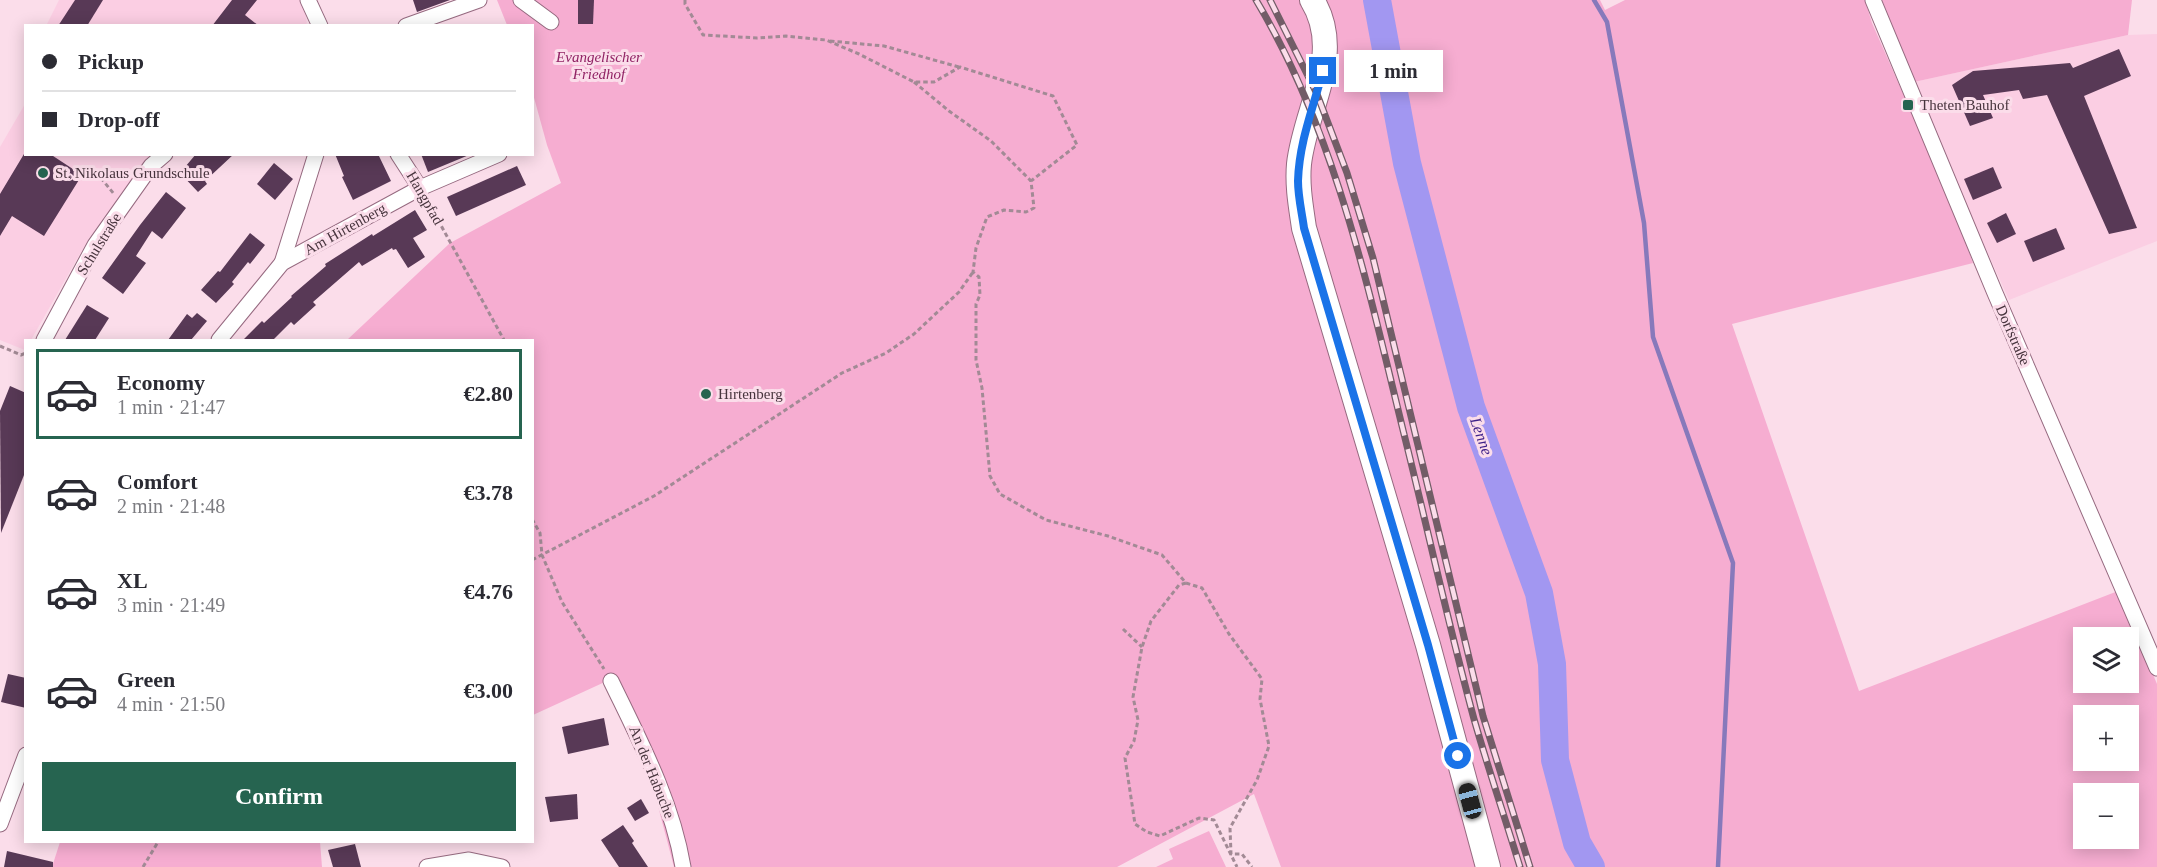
<!DOCTYPE html>
<html lang="en">
<head>
<meta charset="utf-8">
<style>
  :root { --surface:#fff; --page:#f7f7f7; --text:#2b2b33; --muted:#7c7c81; --line:#e1e1e2; --accent:#266450 }
  body { margin:0; font-family:"Times New Roman",serif; background:var(--page); color:var(--text); height:100vh; display:flex; flex-direction:column; font-size:22px; white-space:nowrap }
  * { box-sizing:border-box; margin:0 }
  p { font-size:20px; color:var(--muted) }
  .icon { flex:none; width:33px; height:33px; fill:none; stroke:currentColor; stroke-width:2; stroke-linecap:round; stroke-linejoin:round }
  .map { position:relative; flex:1; overflow:hidden }
  .details { position:absolute; left:24px; top:339px; width:510px; height:504px; display:flex; flex-direction:column; background:var(--surface); border-radius:0px; box-shadow:0 3px 15px #0003 }
  .details>* { flex:none }
  .guide { position:absolute; left:24px; top:24px; width:510px; height:132px; border-radius:0px; box-shadow:0 3px 15px #0003; display:grid; align-content:center; height:132px; padding:0 18px; background:var(--surface) }
  .controls { position:absolute; left:2073px; top:627px; display:grid; gap:12px }
  .controls a { display:grid; place-items:center; width:66px; height:66px; border-radius:0px; background:var(--surface); box-shadow:0 3px 15px #0003; font-size:30px }
  .end { position:absolute; width:27px; height:27px; margin:-14px; border:8px solid #1a73e8; background:#fff; box-shadow:0 0 0 3px #fff }
  .from { border-radius:50% }
  .bubble { position:absolute; height:42px; border-radius:0px; background:var(--surface); box-shadow:0 3px 15px #0003; font-size:20px; font-weight:800; line-height:42px; text-align:center }
  .car { position:absolute; width:18px; height:36px; margin:-18px -9px; border-radius:8px; box-shadow:0 0 4px 2px #0007; background:linear-gradient(#222 24%,#8ab4d8 0 40%,#222 0 76%,#8ab4d8 0 86%,#222 0) }
  .guide b { display:flex; align-items:center; gap:21px; height:57px; font-size:22px }
  .guide b+b { border-top:2px solid var(--line) }
  .guide i { width:15px; height:15px; background:var(--text) }
  ul { padding:10px 0 0; list-style:none }
  li { display:flex; align-items:center; gap:18px; height:90px; margin:0 12px 9px; padding:0 6px; border:3px solid transparent; border-radius:0px }
  li div { flex:1 }
  li b { display:block; font-size:22px }
  li em { font-style:normal; font-weight:800 }
  li.selected { border-color:var(--accent) }
  li>.icon { width:54px; height:54px; stroke-width:1.5 }
  .button { display:flex; gap:12px; margin-top:auto; padding:12px 18px }
  .button a { flex:1; height:69px; border-radius:0px; background:var(--accent); color:#fff; font-size:24px; font-weight:800; line-height:69px; text-align:center }
  .map>svg:first-child { display:block }
</style>
</head>
<body>
<div class="map">
<svg width="2157" height="867" viewBox="0 0 2157 867">
  <rect width="100%" height="100%" fill="#fbddea"/>
  <g fill="#fbcee3">
    <polygon points="59,0 303,0 307,23 304,26 46,26"/>
    <polygon points="2157,34 2157,241 2009,300 1944,156 1914,82 2128,35"/>
    <polygon points="25,104 26,154 154,155 89,238 31,340 26,340 25,350 0,340 0,147"/>
  </g>
  <g fill="#f6add1" fill-rule="evenodd">
    <path d="M497,0H1600L1605,10L1625,0H1865L1872,23L1953,207L1973,263L1732,324L1859,691L2118,591L2157,684V867H1281L1254,794L1117,867H674L650,776L607,681L533,715L532,340H347L450,243L561,183L547,145L533,94L532,26L507,25ZM2084,638H2128V682H2084ZM2084,716H2128V760H2084ZM2084,794H2128V838H2084Z"/>
    <polygon points="1882,0 2132,0 2128,35 1914,82"/>
    <polygon points="1209,831 1226,867 1156,867 1173,859 1169,849"/>
    <polygon points="60,842 320,842 322,867 52,867"/>
  </g>
  <g fill="none" stroke-linecap="round" stroke-linejoin="round">
    <polyline stroke="#8779bb" stroke-width="4.5" points="1594,0 1607,22 1644,223 1653,337 1733,563 1718,867"/>
    <polyline stroke="#a297f1" stroke-width="28" points="1377,0 1407,163 1471,407 1539,593 1552,664 1555,760 1577,843 1591,867"/>
  </g>
  <g fill="#583956">
    <polygon points="75,0 103,0 87,26 58,26"/>
    <polygon points="232,0 257,0 245,15 259,26 212,26"/>
    <polygon points="413,0 450,0 417,12"/>
    <polygon points="578,0 594,0 593,24 578,24"/>
    <polygon points="2119,49 2131,76 2084,96 2137,228 2109,234 2047,95 2023,99 2019,90 1983,95 1993,118 1970,126 1952,85 1973,71 2070,63 2073,68"/>
    <polygon points="24,154 50,154 82,175 44,236 12,216 0,236 0,194"/>
    <polygon points="196,154 234,154 205,181 207,184 198,192 180,173"/>
    <polygon points="335,154 378,154 391,181 353,200 342,177 344,176"/>
    <polygon points="421,154 469,154 469,155 428,172"/>
    <polygon points="274,163 293,179 275,200 257,184"/>
    <polygon points="517,166 526,185 456,216 447,197"/>
    <polygon points="1993,167 2002,188 1973,200 1964,179"/>
    <polygon points="166,192 186,208 162,239 152,231 136,256 146,263 123,294 102,278 140,225"/>
    <polygon points="415,210 427,230 413,238 425,257 408,268 396,249 393,250 392,248 362,266 359,262 313,302 316,305 294,325 291,322 273,340 243,340 262,321 264,323 292,297 291,296 326,266 325,264 372,234 373,236"/>
    <polygon points="2006,213 2016,234 1997,243 1987,223"/>
    <polygon points="2056,228 2065,249 2033,262 2024,241"/>
    <polygon points="250,233 265,245 250,264 248,262 232,282 234,284 216,303 201,290 218,271 220,272"/>
    <polygon points="87,305 109,318 95,340 65,340"/>
    <polygon points="197,313 207,321 191,340 168,340 187,314 192,318"/>
    <polygon points="10,386 26,393 26,470 1,533 0,411"/>
    <polygon points="8,674 26,678 26,708 1,702"/>
    <polygon points="604,718 609,745 568,754 562,727"/>
    <polygon points="577,794 578,819 550,822 545,797"/>
    <polygon points="641,799 649,813 635,821 627,808"/>
    <polygon points="623,825 634,841 632,843 648,867 619,867 601,840"/>
    <polygon points="355,844 361,867 333,867 328,850"/>
    <polygon points="7,851 53,862 53,867 4,867"/>
  </g>
  <g fill="none" stroke-linecap="round" stroke-linejoin="round">
    <defs>
      <g id="minor">
        <polyline points="308,0 320,26"/>
        <polyline points="521,0 551,22"/>
        <polyline points="1873,0 1995,293 2157,668"/>
        <polyline points="406,26 479,0"/>
        <polyline points="398,154 420,188"/>
        <polyline points="282,263 316,154"/>
        <polyline points="44,340 95,245 151,166 165,154"/>
        <polyline points="219,340 282,263 420,188 499,154"/>
        <path d="M611,681C640,741 672,801 683,867"/>
        <polyline points="0,824 26,755"/>
        <polyline points="427,867 469,860 502,867"/>
      </g>
      <path id="primary" d="M1312,0C1345,53 1305,109 1299,164C1297,186 1301,207 1304,228L1428,645L1488,867"/>
    </defs>
    <use href="#minor" stroke="#966a80" stroke-width="17"/>
    <use href="#primary" stroke="#966a80" stroke-width="26"/>
    <g stroke="#a28a95" stroke-width="3" stroke-dasharray="4.5 3" stroke-linecap="butt">
      <polyline points="685,0 685,4 703,35 757,38 786,36 826,40 859,54 914,82 934,82 960,67 1053,96 1077,145 1031,181 1034,208 1026,212 1004,210 987,217 976,248 973,272 979,277 980,295 976,304 976,360 982,388 990,476 1000,494 1046,520 1108,536 1162,555 1186,583 1202,588 1229,634 1262,679 1260,699 1269,746 1257,780 1230,828 1231,854 1242,854 1252,867"/>
      <polyline points="830,41 884,46 959,67"/>
      <polyline points="914,82 949,111 991,141 1031,181"/>
      <polyline points="96,172 114,194"/>
      <polyline points="427,200 504,340"/>
      <polyline points="0,346 21,355 26,353"/>
      <polyline points="532,519 540,533 542,555 562,602 604,669"/>
      <polyline points="532,560 654,496 842,373 886,353 914,334 959,292 973,272"/>
      <polyline points="1186,583 1179,585 1151,621 1142,647 1133,697 1138,720 1134,741 1125,758 1135,824 1147,832 1160,836 1199,818 1214,820 1237,867"/>
      <polyline points="1123,629 1142,647"/>
      <polyline points="143,867 158,842"/>
    </g>
    <use href="#minor" stroke="#fff" stroke-width="15"/>
    <use href="#primary" stroke="#fff" stroke-width="24"/>
    <defs>
      <g id="rail">
        <path d="M1256,0C1335,132 1367,283 1403,430C1427,526 1448,623 1474,719C1488,768 1505,818 1520,867"/>
        <polyline points="1270,0 1317,94 1347,173 1373,258 1483,716 1530,867"/>
      </g>
    </defs>
    <use href="#rail" stroke="#725d67" stroke-width="7"/>
    <use href="#rail" stroke="#fbddea" stroke-width="4.5" stroke-dasharray="14" stroke-linecap="butt"/>
  </g>
  <g fill="none" stroke-linecap="round" stroke-linejoin="round">
    <path stroke="#1a73e8" stroke-width="8" d="M1323,71C1313,108 1299,143 1298,181C1298,197 1302,213 1304,228L1428,645L1458,756"/>
  </g>
  <g fill="#266450" stroke="#fbddea" stroke-width="2">
    <rect x="1902" y="99" width="12" height="12" rx="3"/>
    <circle cx="43" cy="173" r="6"/>
    <circle cx="706" cy="394" r="6"/>
  </g>
  <g text-anchor="middle" stroke-width="6" stroke-linejoin="round" paint-order="stroke">
    <g font-size="15" font-style="italic" fill="#912365" stroke="#fbddea">
      <text x="599" y="62">Evangelischer<tspan x="599" dy="17">Friedhof</tspan></text>
    </g>
    <g font-size="15" fill="#47343d" stroke="#fbddea" text-anchor="start">
      <text x="1920" y="110">Theten Bauhof</text>
      <text x="55" y="178">St. Nikolaus Grundschule</text>
      <text x="718" y="399">Hirtenberg</text>
    </g>
    <g font-size="15" fill="#47343d" stroke="#fbddea">
      <text transform="translate(425 198) rotate(60)" y="5">Hangpfad</text>
      <text transform="translate(345 229) rotate(-29)" y="5">Am Hirtenberg</text>
      <text transform="translate(99 244) rotate(-58)" y="5">Schulstraße</text>
      <text transform="translate(2013 335) rotate(66)" y="5">Dorfstraße</text>
      <text transform="translate(652 772) rotate(68)" y="5">An der Habuche</text>
    </g>
    <g font-size="16" font-style="italic" fill="#3e2188" stroke="#fbddea">
      <text transform="translate(1482 436) rotate(70)" y="6">Lenne</text>
    </g>
  </g>
</svg>
<div class="controls">
<a><svg class="icon" aria-label="layers" viewBox="0 0 24 24"><path d="M12 4l9 5-9 5-9-5zM3 14l9 5 9-5"/></svg></a>
<a>+</a>
<a>−</a>
</div>
<i class="end from" style="left:1458px;top:756px"></i>
<i class="end" style="left:1323px;top:71px"></i>
<div class="bubble" style="left:1344px;top:50px;width:99px">1 min</div>
<i class="car" style="left:1470px;top:801px;rotate:345deg"></i>
<div class="guide">
<b><i class="from"></i>Pickup</b>
<b><i></i>Drop-off</b>
</div>
<section class="details">
<ul>
<li class="selected"><svg class="icon" aria-label="car" viewBox="0 0 24 24"><path d="M5 17H2v-5l4-1 3-4h7l3 4 3 1v5h-3M9 17h6M6 11h13"/><circle cx="7" cy="17" r="2"/><circle cx="17" cy="17" r="2"/></svg><div><b>Economy</b><p>1 min · 21:47</p></div><em>€2.80</em></li>
<li><svg class="icon" aria-label="car" viewBox="0 0 24 24"><path d="M5 17H2v-5l4-1 3-4h7l3 4 3 1v5h-3M9 17h6M6 11h13"/><circle cx="7" cy="17" r="2"/><circle cx="17" cy="17" r="2"/></svg><div><b>Comfort</b><p>2 min · 21:48</p></div><em>€3.78</em></li>
<li><svg class="icon" aria-label="car" viewBox="0 0 24 24"><path d="M5 17H2v-5l4-1 3-4h7l3 4 3 1v5h-3M9 17h6M6 11h13"/><circle cx="7" cy="17" r="2"/><circle cx="17" cy="17" r="2"/></svg><div><b>XL</b><p>3 min · 21:49</p></div><em>€4.76</em></li>
<li><svg class="icon" aria-label="car" viewBox="0 0 24 24"><path d="M5 17H2v-5l4-1 3-4h7l3 4 3 1v5h-3M9 17h6M6 11h13"/><circle cx="7" cy="17" r="2"/><circle cx="17" cy="17" r="2"/></svg><div><b>Green</b><p>4 min · 21:50</p></div><em>€3.00</em></li>
</ul>
<div class="button"><a>Confirm</a></div>
</section>
</div>
</body>
</html>
